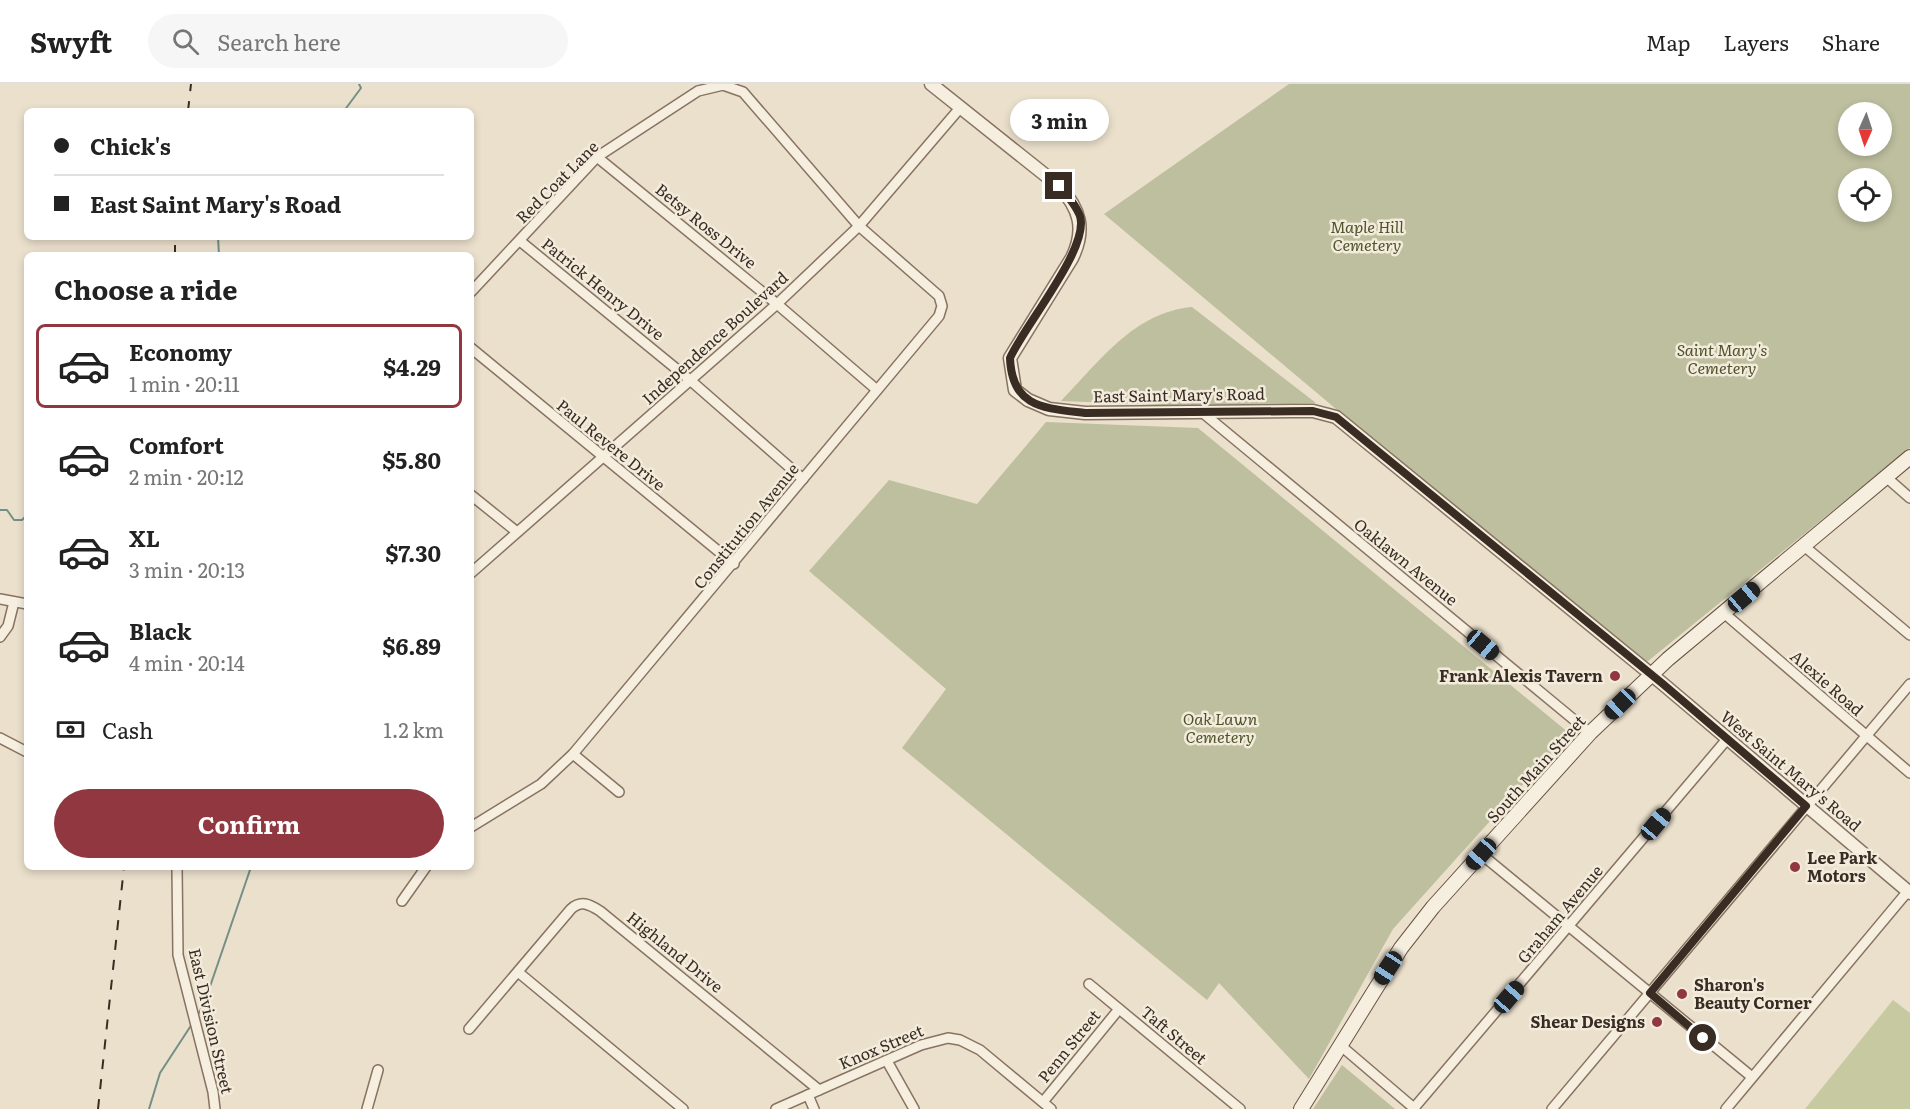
<!DOCTYPE html>
<html lang="en">
<head>
<meta charset="utf-8">
<style>
  :root { --surface:#fff; --page:#f6f6f6; --text:#222; --muted:#767676; --line:#e0e0e0; --accent:#90373f }
  body { margin:0; font-family:Literata,serif; background:var(--page); color:var(--text); height:100vh; display:flex; flex-direction:column; font-size:22px; white-space:nowrap }
  * { box-sizing:border-box; margin:0 }
  p { font-size:20px; color:var(--muted) }
  .icon { flex:none; width:33px; height:33px; fill:none; stroke:currentColor; stroke-width:2; stroke-linecap:round; stroke-linejoin:round }
  .map { position:relative; flex:1; overflow:hidden }
  .sheet { position:absolute; left:24px; top:168px; width:450px; height:618px; display:flex; flex-direction:column; background:var(--surface); border-radius:9px; box-shadow:0 3px 9px #0003 }
  .sheet>* { flex:none }
  .banner { position:absolute; left:24px; top:24px; width:450px; height:132px; border-radius:9px; box-shadow:0 3px 9px #0003; display:grid; align-content:center; height:132px; padding:0 30px; background:var(--surface) }
  .needle { width:39px; rotate:183deg }
  .tools { position:absolute; left:1838px; top:18px; display:grid; gap:12px }
  .tools a { display:grid; place-items:center; width:54px; height:54px; border-radius:50%; background:var(--surface); box-shadow:0 3px 9px #0003; font-size:30px }
  .end { position:absolute; width:27px; height:27px; margin:-14px; border:8px solid #392c23; background:#fff; box-shadow:0 0 0 3px #fff }
  .from { border-radius:50% }
  .bubble { position:absolute; height:42px; border-radius:21px; background:var(--surface); box-shadow:0 3px 9px #0003; font-size:20px; font-weight:700; line-height:42px; text-align:center }
  .car { position:absolute; width:18px; height:36px; margin:-18px -9px; border-radius:8px; box-shadow:0 0 4px 2px #0007; background:linear-gradient(#222 24%,#8ab4d8 0 40%,#222 0 76%,#8ab4d8 0 86%,#222 0) }
  .banner b { display:flex; align-items:center; gap:21px; height:57px; font-size:22px }
  .banner b+b { border-top:2px solid var(--line) }
  .banner i { width:15px; height:15px; background:var(--text) }
  ul { padding:0; list-style:none }
  li { display:flex; align-items:center; gap:18px; height:84px; margin:0 12px 9px; padding:0 18px; border:3px solid transparent; border-radius:9px }
  li div { flex:1 }
  li b { display:block; font-size:22px }
  li em { font-style:normal; font-weight:700 }
  li.active { border-color:var(--accent) }
  li>.icon { width:54px; height:54px; stroke-width:1.5 }
  h2 { padding:0 30px; font-size:27px; line-height:72px }
  .pay { display:flex; align-items:center; gap:15px; height:66px; padding:0 30px; font-size:22px }
  .pay p { margin-inline-start:auto }
  .button { display:flex; gap:12px; margin-top:auto; padding:12px 30px }
  .button a { flex:1; height:69px; border-radius:36px; background:var(--accent); color:#fff; font-size:24px; font-weight:700; line-height:69px; text-align:center }
  header { display:flex; align-items:center; gap:36px; box-sizing:border-box; height:84px; padding:0 30px; background:var(--surface); border-bottom:2px solid var(--line) }
  header strong { font-size:28px }
  nav { display:flex; gap:33px; margin-inline-start:auto; font-size:21px }
  .search { width:420px; height:54px; background:var(--page); display:flex; align-items:center; gap:15px; box-sizing:border-box; padding:0 21px; border-radius:33px; color:var(--muted); font-size:22px }
  .map>svg:first-child { display:block }
</style>
</head>
<body>
<header>
<strong>Swyft</strong>
<div class="search"><svg class="icon" aria-label="search" viewBox="0 0 24 24"><circle cx="10" cy="10" r="6"/><path d="M15 15l6 6"/></svg>Search here</div>
<nav><a>Map</a><a>Layers</a><a>Share</a></nav>
</header>
<div class="map">
<svg width="1910" height="1025" viewBox="0 0 1910 1025">
  <rect width="100%" height="100%" fill="#ebe0cc"/>
  <polygon fill="#c7c9a1" points="1893,916 1910,929 1910,1025 1805,1025"/>
  <g fill="#bebf9f" fill-rule="evenodd">
    <path d="M1289,0H1910V364L1642,582L1104,130ZM1848,28H1881V62H1848ZM1848,94H1881V128H1848Z"/>
    <path d="M1192,223L1316,319L1164,321L1061,317C1099,278 1134,228 1192,223Z"/>
    <polygon points="1046,338 1198,344 1569,649 1393,845 1309,995 1219,899 1207,916 902,664 946,605 809,487 889,396 977,420"/>
    <polygon points="1342,981 1395,1025 1313,1025"/>
  </g>
  <g fill="none" stroke-linecap="round" stroke-linejoin="round">
    <g stroke="#738f86" stroke-width="2">
      <polyline points="344,27 361,4 359,0"/>
      <polyline points="218,153 219,171"/>
      <polyline points="0,426 7,426 14,436 22,436 27,431"/>
      <polyline points="197,932 204,920 251,783"/>
      <polyline points="149,1025 160,989 192,940"/>
    </g>
    <defs>
      <g id="minor">
        <polyline points="597,73 777,220 877,306"/>
        <polyline points="520,157 690,296 803,395"/>
        <polyline points="471,208 597,73 698,7 723,1 743,8 859,142 939,212 942,222 939,232 573,670 541,700 471,743"/>
        <polyline points="471,264 734,480"/>
        <polyline points="1203,329 1590,649"/>
        <polyline points="1886,393 1910,414"/>
        <polyline points="471,411 517,448"/>
        <polyline points="1804,462 1910,551"/>
        <polyline points="471,489 777,220 859,142 960,24"/>
        <polyline points="0,515 27,520"/>
        <polyline points="1725,530 1910,689"/>
        <polyline points="0,553 8,542 14,518"/>
        <polyline points="0,654 27,668"/>
        <polyline points="573,670 619,708"/>
        <polyline points="1481,770 1752,993"/>
        <polyline points="177,783 178,871 213,1008 215,1025"/>
        <polyline points="402,817 426,783"/>
        <polyline points="518,888 683,1025"/>
        <polyline points="1089,900 1240,1025"/>
        <path d="M469,945L571,825C581,816 589,820 600,827L819,1006"/>
        <polyline points="1340,961 1415,1025"/>
        <polyline points="887,977 914,1025"/>
        <polyline points="808,1011 814,1025"/>
        <polyline points="1043,1018 1119,925"/>
        <polyline points="1414,1024 1728,654"/>
        <polyline points="367,1025 378,986"/>
        <polyline points="776,1025 921,961 948,954 960,956 980,966 1051,1025"/>
        <polyline points="1552,1025 1910,600"/>
        <polyline points="1726,1025 1908,807"/>
      </g>
      <path id="tertiary" d="M931,0L1059,102C1080,125 1086,145 1072,174L1010,274L1015,306L1028,316L1049,325L1085,329L1292,327H1313L1336,333L1663,600L1910,809"/>
      <polyline id="secondary" points="1301,1025 1401,864 1433,823 1590,649 1668,575 1910,373"/>
    </defs>
    <use href="#minor" stroke="#877362" stroke-width="12"/>
    <use href="#tertiary" stroke="#877362" stroke-width="15"/>
    <use href="#secondary" stroke="#695444" stroke-width="16"/>
    <use href="#minor" stroke="#f6eedf" stroke-width="9"/>
    <use href="#tertiary" stroke="#f6eedf" stroke-width="12"/>
    <use href="#secondary" stroke="#f6eedf" stroke-width="14"/>
    <g stroke="#392c23" stroke-width="2" stroke-dasharray="10 10" stroke-linecap="butt">
      <polyline points="188,27 191,0"/>
      <polyline points="175,171 175,153"/>
      <polyline points="98,1025 124,783"/>
    </g>
  </g>
  <g fill="none" stroke-linecap="round" stroke-linejoin="round">
    <path stroke="#392c23" stroke-width="8" d="M1059,102C1067,111 1076,121 1080,132C1090,164 1024,242 1010,274C1012,324 1044,324 1085,329L1313,327L1336,333L1663,600L1806,722L1650,909L1703,954"/>
  </g>
  <g fill="#90373f" stroke="#f3ebdb" stroke-width="2">
    <circle cx="1615" cy="592" r="6"/>
    <circle cx="1795" cy="783" r="6"/>
    <circle cx="1682" cy="910" r="6"/>
    <circle cx="1657" cy="938" r="6"/>
  </g>
  <g text-anchor="middle" stroke-width="5" stroke-linejoin="round" paint-order="stroke">
    <g font-size="16" fill="#392c23" stroke="#f3ebdb">
      <text transform="translate(557 98) rotate(-45)" y="6">Red Coat Lane</text>
      <text transform="translate(706 142) rotate(39)" y="6">Betsy Ross Drive</text>
      <text transform="translate(603 205) rotate(39)" y="6">Patrick Henry Drive</text>
      <text transform="translate(715 254) rotate(-42)" y="6">Independence Boulevard</text>
      <text transform="translate(1179 311) rotate(-1)" y="6">East Saint Mary's Road</text>
      <text transform="translate(611 361) rotate(39)" y="6">Paul Revere Drive</text>
      <text transform="translate(746 442) rotate(-51)" y="6">Constitution Avenue</text>
      <text transform="translate(1406 478) rotate(39)" y="6">Oaklawn Avenue</text>
      <text transform="translate(1827 599) rotate(41)" y="6">Alexie Road</text>
      <text transform="translate(1536 685) rotate(-48)" y="6">South Main Street</text>
      <text transform="translate(1791 687) rotate(40)" y="6">West Saint Mary's Road</text>
      <text transform="translate(1560 830) rotate(-50)" y="6">Graham Avenue</text>
      <text transform="translate(675 868) rotate(39)" y="6">Highland Drive</text>
      <text transform="translate(211 937) rotate(77)" y="6">East Division Street</text>
      <text transform="translate(1174 951) rotate(40)" y="6">Taft Street</text>
      <text transform="translate(1069 962) rotate(-51)" y="6">Penn Street</text>
      <text transform="translate(881 963) rotate(-23)" y="6">Knox Street</text>
    </g>
    <g font-size="16" font-style="italic" fill="#4d542c" stroke="#f3ebdb">
      <text x="1367" y="149">Maple Hill<tspan x="1367" dy="18">Cemetery</tspan></text>
      <text x="1722" y="272">Saint Mary's<tspan x="1722" dy="18">Cemetery</tspan></text>
      <text x="1220" y="641">Oak Lawn<tspan x="1220" dy="18">Cemetery</tspan></text>
    </g>
    <g font-size="16" font-weight="bold" fill="#392c23" stroke="#f3ebdb" text-anchor="end">
      <text x="1603" y="598">Frank Alexis Tavern</text>
      <text x="1807" y="780" text-anchor="start">Lee Park<tspan x="1807" dy="18">Motors</tspan></text>
      <text x="1694" y="907" text-anchor="start">Sharon's<tspan x="1694" dy="18">Beauty Corner</tspan></text>
      <text x="1645" y="944">Shear Designs</text>
    </g>
  </g>
</svg>
<div class="tools">
<a><svg class="needle" viewBox="-14 -14 28 28"><path d="M0-13l5 13h-10z" fill="#e53935"/><path d="M0 13l5-13h-10z" fill="#767676"/></svg></a>
<a><svg class="icon" aria-label="locate" viewBox="0 0 24 24"><circle cx="12" cy="12" r="6"/><path d="M12 2v4M12 18v4M2 12h4M18 12h4"/></svg></a>
</div>
<i class="end from" style="left:1703px;top:954px"></i>
<i class="end" style="left:1059px;top:102px"></i>
<div class="bubble" style="left:1010px;top:15px;width:99px">3 min</div>
<i class="car" style="left:1744px;top:513px;rotate:50deg"></i>
<i class="car" style="left:1483px;top:561px;rotate:130deg"></i>
<i class="car" style="left:1620px;top:620px;rotate:226deg"></i>
<i class="car" style="left:1656px;top:740px;rotate:40deg"></i>
<i class="car" style="left:1481px;top:770px;rotate:222deg"></i>
<i class="car" style="left:1388px;top:884px;rotate:213deg"></i>
<i class="car" style="left:1509px;top:913px;rotate:41deg"></i>
<div class="banner">
<b><i class="from"></i>Chick's</b>
<b><i></i>East Saint Mary's Road</b>
</div>
<section class="sheet">
<h2>Choose a ride</h2>
<ul>
<li class="active"><svg class="icon" aria-label="car" viewBox="0 0 24 24"><path d="M5 17H2v-5l4-1 3-4h7l3 4 3 1v5h-3M9 17h6M6 11h13"/><circle cx="7" cy="17" r="2"/><circle cx="17" cy="17" r="2"/></svg><div><b>Economy</b><p>1 min · 20:11</p></div><em>$4.29</em></li>
<li><svg class="icon" aria-label="car" viewBox="0 0 24 24"><path d="M5 17H2v-5l4-1 3-4h7l3 4 3 1v5h-3M9 17h6M6 11h13"/><circle cx="7" cy="17" r="2"/><circle cx="17" cy="17" r="2"/></svg><div><b>Comfort</b><p>2 min · 20:12</p></div><em>$5.80</em></li>
<li><svg class="icon" aria-label="car" viewBox="0 0 24 24"><path d="M5 17H2v-5l4-1 3-4h7l3 4 3 1v5h-3M9 17h6M6 11h13"/><circle cx="7" cy="17" r="2"/><circle cx="17" cy="17" r="2"/></svg><div><b>XL</b><p>3 min · 20:13</p></div><em>$7.30</em></li>
<li><svg class="icon" aria-label="car" viewBox="0 0 24 24"><path d="M5 17H2v-5l4-1 3-4h7l3 4 3 1v5h-3M9 17h6M6 11h13"/><circle cx="7" cy="17" r="2"/><circle cx="17" cy="17" r="2"/></svg><div><b>Black</b><p>4 min · 20:14</p></div><em>$6.89</em></li>
</ul>
<div class="pay"><svg class="icon" aria-label="cash" viewBox="0 0 24 24"><path d="M3 7h18v10H3z"/><circle cx="12" cy="12" r="2"/></svg>Cash<p>1.2 km</p></div>
<div class="button"><a>Confirm</a></div>
</section>
</div>
</body>
</html>
